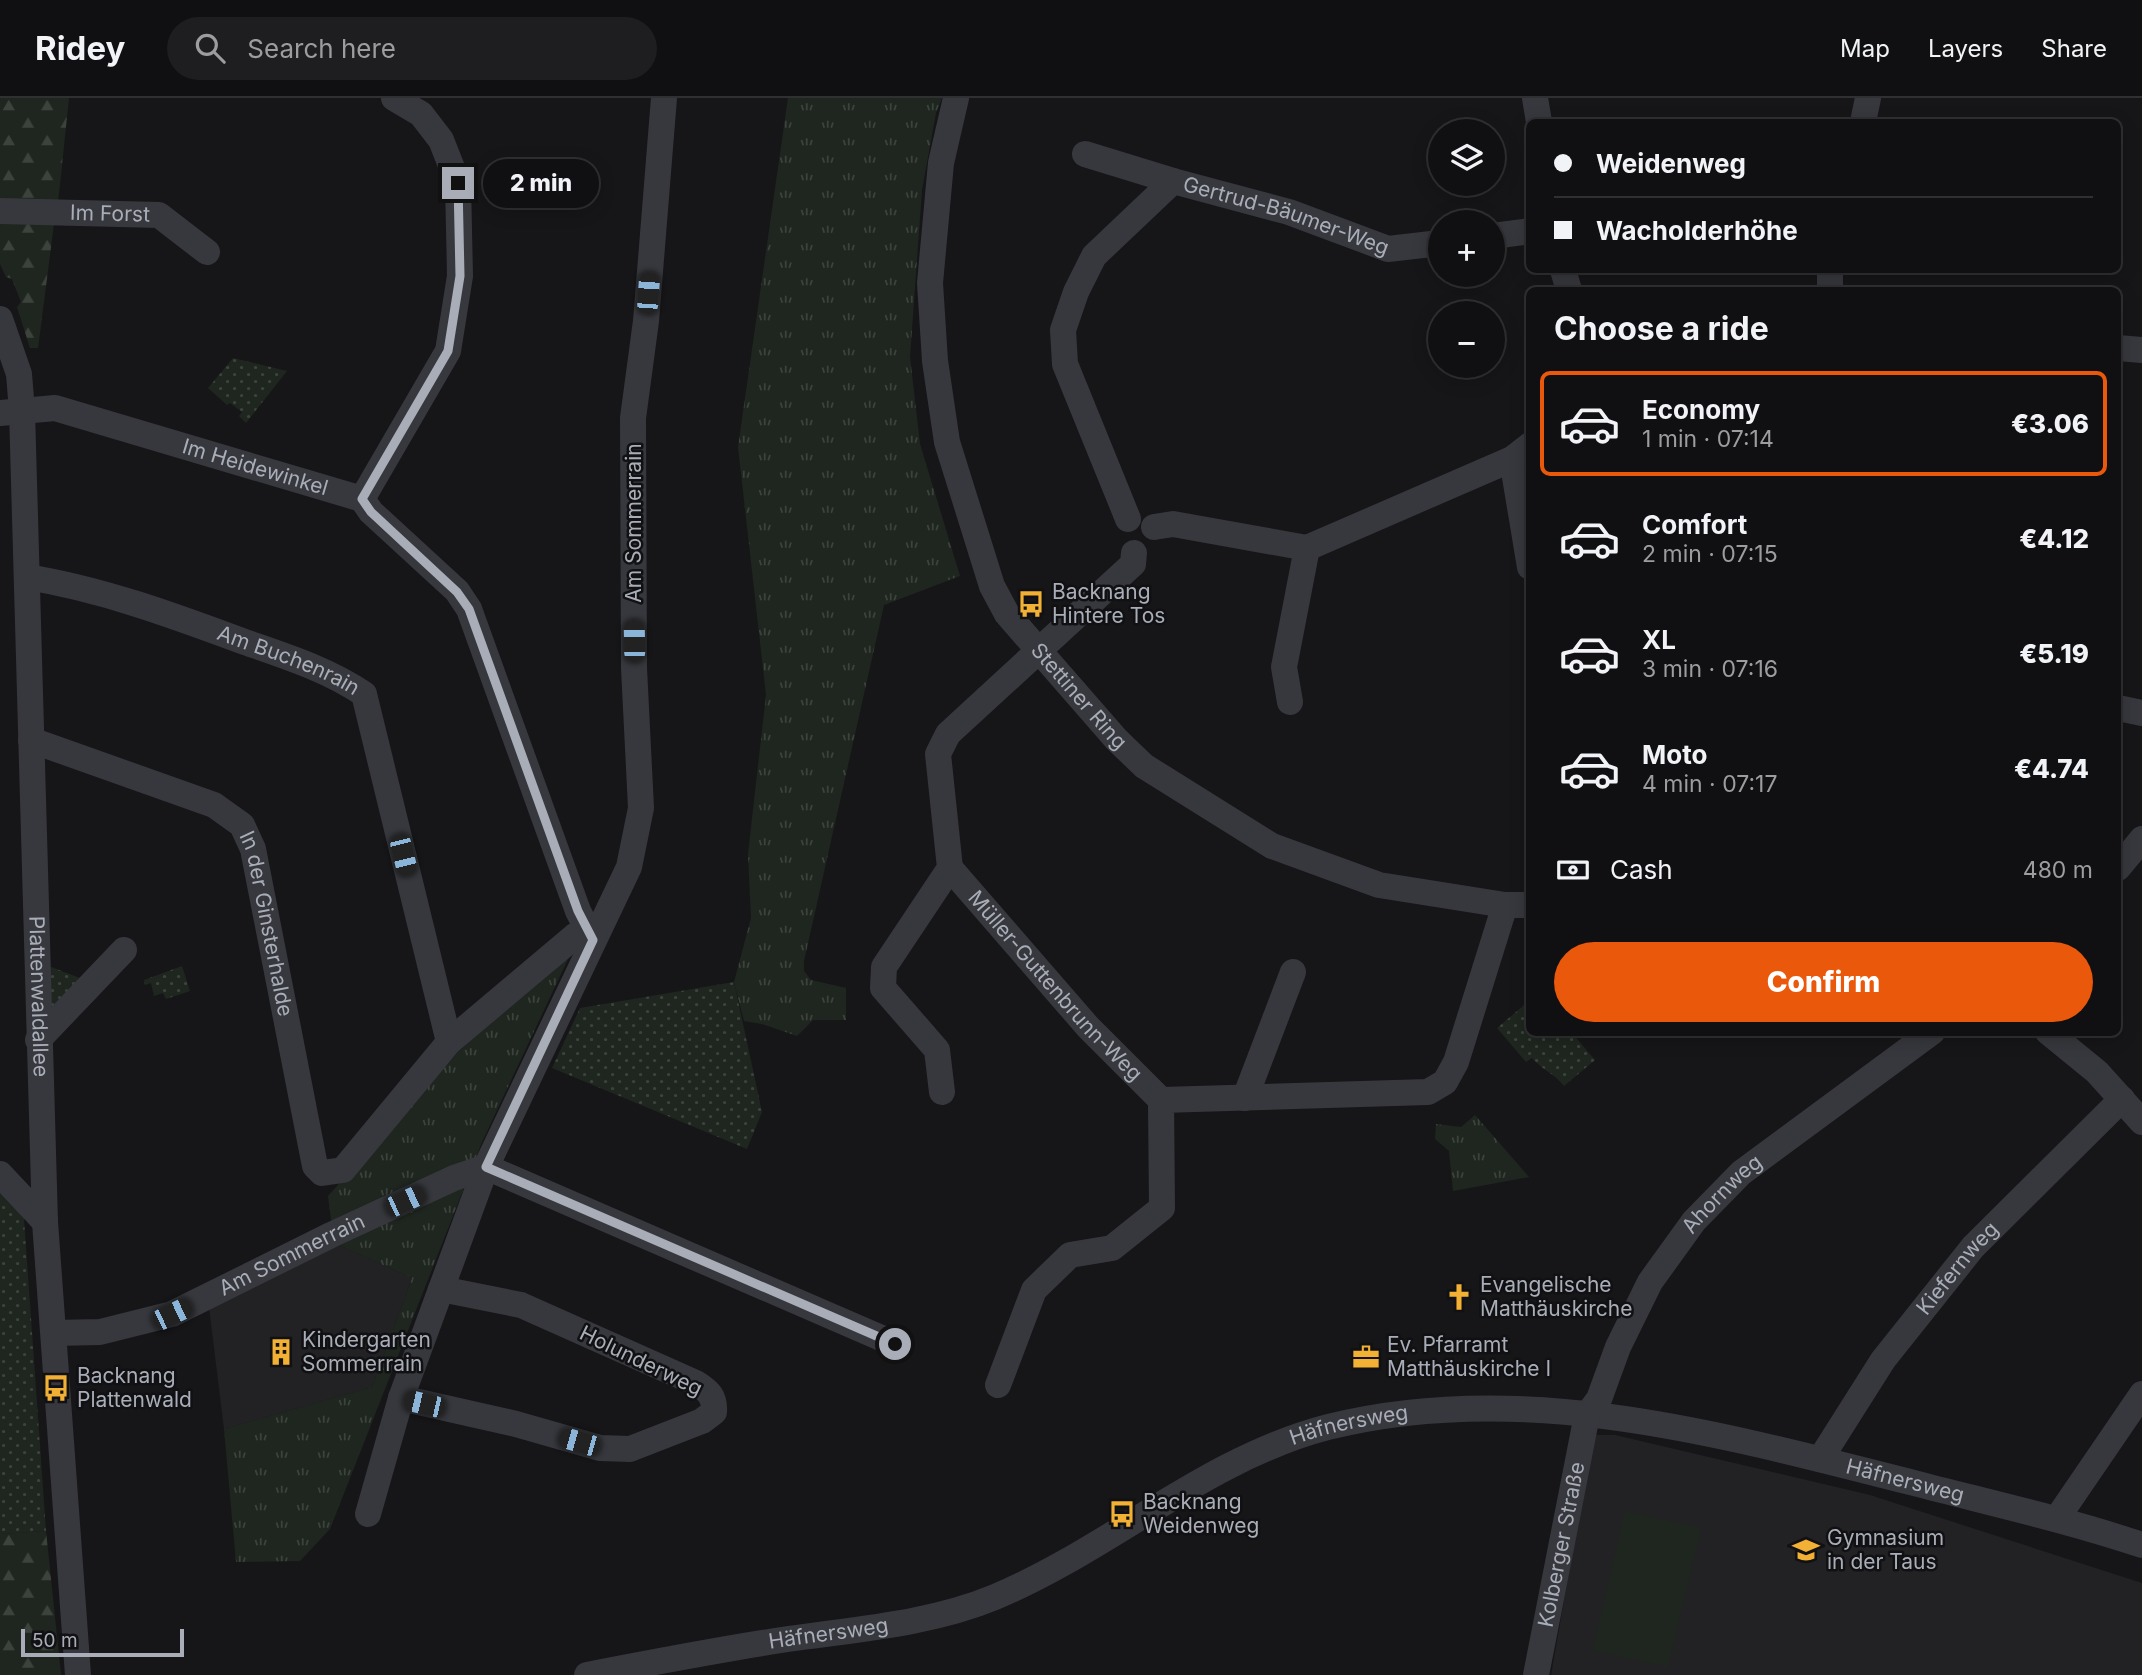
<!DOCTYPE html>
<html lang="en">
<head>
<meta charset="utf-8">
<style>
  :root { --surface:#101012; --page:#1e1e20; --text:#f1f3f6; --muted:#9c9d9f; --line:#303032; --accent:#ea580c }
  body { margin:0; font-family:Inter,sans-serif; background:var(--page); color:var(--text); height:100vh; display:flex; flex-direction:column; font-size:26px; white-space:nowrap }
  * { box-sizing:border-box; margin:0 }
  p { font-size:23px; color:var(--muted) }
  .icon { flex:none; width:38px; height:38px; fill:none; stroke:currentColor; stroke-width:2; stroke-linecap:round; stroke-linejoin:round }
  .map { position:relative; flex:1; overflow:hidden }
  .side { position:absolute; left:1526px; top:189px; width:595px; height:749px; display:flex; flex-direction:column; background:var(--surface); border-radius:10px; box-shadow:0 4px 18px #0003,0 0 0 2px var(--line) }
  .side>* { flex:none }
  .banner { position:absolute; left:1526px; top:21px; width:595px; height:154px; border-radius:10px; box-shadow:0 4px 18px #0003,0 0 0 2px var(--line); display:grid; align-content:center; height:154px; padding:0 28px; background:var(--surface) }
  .tools { position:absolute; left:1428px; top:21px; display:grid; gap:14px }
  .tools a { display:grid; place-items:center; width:77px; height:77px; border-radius:50%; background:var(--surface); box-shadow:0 4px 18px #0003,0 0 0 2px var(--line); font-size:35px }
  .scale { position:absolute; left:21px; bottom:18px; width:163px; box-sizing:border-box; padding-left:7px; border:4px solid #a8adb8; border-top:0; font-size:19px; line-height:24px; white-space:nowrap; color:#a8adb8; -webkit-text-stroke:5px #111113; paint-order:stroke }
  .end { position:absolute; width:32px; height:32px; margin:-16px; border:9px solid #a8adb8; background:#111; box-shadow:0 0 0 4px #111 }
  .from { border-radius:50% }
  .bubble { position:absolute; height:49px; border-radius:24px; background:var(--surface); box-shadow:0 4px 18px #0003,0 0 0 2px var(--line); font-size:23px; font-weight:800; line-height:49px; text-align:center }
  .car { position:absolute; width:21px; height:42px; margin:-21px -10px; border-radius:9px; box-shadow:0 0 5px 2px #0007; background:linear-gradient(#222 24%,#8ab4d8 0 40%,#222 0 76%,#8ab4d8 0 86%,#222 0) }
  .banner b { display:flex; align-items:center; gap:24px; height:66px; font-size:26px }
  .banner b+b { border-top:2px solid var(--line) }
  .banner i { width:18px; height:18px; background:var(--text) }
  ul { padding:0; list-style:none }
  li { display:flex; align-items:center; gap:21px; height:105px; margin:0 14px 10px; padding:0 14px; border:4px solid transparent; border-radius:10px }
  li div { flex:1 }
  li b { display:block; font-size:26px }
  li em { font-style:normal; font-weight:800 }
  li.current { border-color:var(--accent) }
  li>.icon { width:63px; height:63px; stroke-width:1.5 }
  h2 { padding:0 28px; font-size:32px; line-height:84px }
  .pay { display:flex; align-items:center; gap:18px; height:77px; padding:0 28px; font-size:26px }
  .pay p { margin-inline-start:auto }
  .primary-button { display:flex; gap:14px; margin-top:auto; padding:14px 28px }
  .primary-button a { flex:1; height:80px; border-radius:42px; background:var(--accent); color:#fff; font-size:28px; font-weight:800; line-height:80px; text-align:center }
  header { display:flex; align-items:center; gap:42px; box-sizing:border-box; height:98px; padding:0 35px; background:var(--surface); border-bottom:2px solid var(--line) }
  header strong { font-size:33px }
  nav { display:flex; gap:38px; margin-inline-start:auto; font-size:24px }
  .search { width:490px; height:63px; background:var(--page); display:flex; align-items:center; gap:18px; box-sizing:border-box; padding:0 24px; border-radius:38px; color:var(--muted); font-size:26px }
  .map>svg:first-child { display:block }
</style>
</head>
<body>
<header>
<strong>Ridey</strong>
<div class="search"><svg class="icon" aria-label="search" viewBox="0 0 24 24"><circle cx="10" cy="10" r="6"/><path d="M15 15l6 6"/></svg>Search here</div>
<nav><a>Map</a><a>Layers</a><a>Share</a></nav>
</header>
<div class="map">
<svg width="2142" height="1577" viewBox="0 0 2142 1577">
  <defs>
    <pattern id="grass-dots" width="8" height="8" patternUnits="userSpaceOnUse" patternTransform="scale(1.75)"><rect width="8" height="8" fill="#1e261f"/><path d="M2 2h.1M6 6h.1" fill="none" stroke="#3c433d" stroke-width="1.8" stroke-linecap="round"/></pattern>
    <pattern id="forest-firs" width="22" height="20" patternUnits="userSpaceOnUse" patternTransform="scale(1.75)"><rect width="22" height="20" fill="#1e261f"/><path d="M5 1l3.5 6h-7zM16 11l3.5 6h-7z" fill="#3c433d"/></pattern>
    <pattern id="park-tufts" width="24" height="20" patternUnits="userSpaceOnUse" patternTransform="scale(1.75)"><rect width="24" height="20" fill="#1e261f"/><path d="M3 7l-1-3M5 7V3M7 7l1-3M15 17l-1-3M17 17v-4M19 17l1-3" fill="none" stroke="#3c433d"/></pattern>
  </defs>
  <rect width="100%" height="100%" fill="#161618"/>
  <g fill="#222225">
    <polygon points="334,1145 412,1180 372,1289 224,1331 209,1209"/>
    <polygon points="1593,1337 1615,1337 1870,1397 2142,1485 2142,1577 1551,1577"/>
  </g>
  <g fill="url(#grass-dots)">
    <polygon points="233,260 287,273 246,325 239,318 242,314 230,305 227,307 208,290"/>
    <polygon points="46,867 85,882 55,911 49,906"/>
    <polygon points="182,868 190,893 166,901 163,895 154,898 151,885 145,887 144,882"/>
    <polygon points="734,884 762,1014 747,1051 552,970 580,910"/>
    <path d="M1529,903L1530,934L1572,935L1595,962L1564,988C1554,975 1542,972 1532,960L1526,964L1497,930Z"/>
    <polygon points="0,1083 23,1107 46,1433 0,1436"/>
  </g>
  <g fill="url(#forest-firs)">
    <polygon points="0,0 69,0 58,105 0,103"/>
    <polygon points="0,117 55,118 38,250 30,250 17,209 21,204 12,181 6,179 0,166"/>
    <polygon points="46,1433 61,1577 0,1577 0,1436"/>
  </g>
  <g fill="url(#park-tufts)">
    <polygon points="788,0 942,0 936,15 922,92 910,259 920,346 960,478 884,507 804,863 804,873 811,882 846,890 846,922 813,922 797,938 762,926 744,923 734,884 751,820 748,756 766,597 738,349"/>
    <polygon points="564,859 569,859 482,1044 330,1431 300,1463 236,1464 224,1331 372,1289 412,1180 334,1145 328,1098 459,953"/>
    <polygon points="1475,1017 1529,1079 1453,1093 1449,1053 1435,1041 1436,1026 1461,1029"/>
  </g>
  <polygon fill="#1e261f" points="1625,1413 1701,1430 1668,1569 1593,1552"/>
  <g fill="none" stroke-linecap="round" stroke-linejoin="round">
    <g stroke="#37383d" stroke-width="26">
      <path id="s1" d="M956,0L941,65L930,185L935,263L947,344L992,488L1007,516L1116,641L1144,668L1272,748L1379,787L1505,807H1530"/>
      <polyline points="1535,0 1539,24"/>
      <polyline points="1863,24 1868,0"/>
      <polyline points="1085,56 1173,83"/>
      <path id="s2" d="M0,113L159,117L207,154"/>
      <polyline points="1493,138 1530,133"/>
      <polyline points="1563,172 1569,192"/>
      <polyline points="1830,172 1830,192"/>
      <path id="s3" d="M0,221L19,276L22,313L45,1124L78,1577"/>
      <polyline points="2118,250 2142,252"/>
      <path id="s4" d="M0,315L55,310L362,401L371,414L457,493L469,511L578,813L593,842"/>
      <polyline points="1512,361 1530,469"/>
      <polyline points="362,401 448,253 460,178 458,85 441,42 421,16 394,0"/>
      <path id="s5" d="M1128,421L1065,266L1063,232L1076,194L1094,158L1173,83L1289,114L1388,151L1440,145"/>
      <polyline points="1154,429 1173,426 1307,450 1512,361 1530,347"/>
      <path id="s6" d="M27,479C101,491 172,517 242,543C285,558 327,571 364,596L449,944"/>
      <polyline points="1290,604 1284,569 1307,450"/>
      <polyline points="2118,610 2142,615"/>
      <path id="s7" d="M31,642L214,707L242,727L253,751L315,1068L322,1075L343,1072L449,944L576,837L593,842"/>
      <path id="s8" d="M950,770L1088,929L1161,1002"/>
      <polyline points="2118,770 2142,741"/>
      <polyline points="2048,934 2097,974 2142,1024"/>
      <polyline points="38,942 124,852"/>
      <polyline points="942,994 937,952 883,890 884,869 950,770 938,656 948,636 1133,466 1134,455"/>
      <polyline points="1245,1000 1293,874"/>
      <polyline points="486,1069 895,1246"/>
      <polyline points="0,1076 45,1124"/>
      <path id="s9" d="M54,1235L100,1234L172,1216L331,1137L454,1080L486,1069"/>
      <polyline points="998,1287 1034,1192 1070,1157 1112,1150 1162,1110 1161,1002 1428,994 1445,984 1456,964 1505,807"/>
      <path d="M401,1300L516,1326L600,1350L630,1351L702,1323L714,1314C715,1299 709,1293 696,1285L521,1207L441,1191"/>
      <path id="s10" d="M1587,1317L1599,1301L1618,1249L1650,1184L1694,1123L1741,1075L1932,934"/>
      <path id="s11" d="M1821,1360L1883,1262L1973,1149L2122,1001"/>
      <polyline points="368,1416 401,1300 486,1069 629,769 641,710 634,570 633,320 646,223 664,0"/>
      <polyline points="2058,1419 2142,1296"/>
      <path id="s12" d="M587,1577C654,1564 721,1551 788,1541C857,1531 930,1526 995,1499C1110,1451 1205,1361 1328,1329C1524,1280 1724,1337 1914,1385C1991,1405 2067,1422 2142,1447"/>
      <path id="s13" d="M1536,1577L1587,1317"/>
    </g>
  </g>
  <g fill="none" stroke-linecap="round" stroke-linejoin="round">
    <polyline stroke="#a8adb8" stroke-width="9" points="458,85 460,178 448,253 362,401 371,414 457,494 469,511 578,813 593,842 486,1069 895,1246"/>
  </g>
  <defs>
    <symbol id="bus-bare" viewBox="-9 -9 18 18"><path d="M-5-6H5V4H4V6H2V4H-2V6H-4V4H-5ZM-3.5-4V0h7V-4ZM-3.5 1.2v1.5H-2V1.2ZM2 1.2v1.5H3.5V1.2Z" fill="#f2b134" stroke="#111113" stroke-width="2.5" paint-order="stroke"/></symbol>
    <symbol id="church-bare" viewBox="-9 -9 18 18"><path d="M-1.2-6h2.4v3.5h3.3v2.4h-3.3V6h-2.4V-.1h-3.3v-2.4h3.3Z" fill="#f2b134" stroke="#111113" stroke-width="2.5" paint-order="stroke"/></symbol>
    <symbol id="building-bare" viewBox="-9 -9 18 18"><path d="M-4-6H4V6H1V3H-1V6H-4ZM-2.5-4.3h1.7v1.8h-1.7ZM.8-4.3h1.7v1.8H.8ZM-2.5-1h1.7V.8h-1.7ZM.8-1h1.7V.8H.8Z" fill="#f2b134" stroke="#111113" stroke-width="2.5" paint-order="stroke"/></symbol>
    <symbol id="office-bare" viewBox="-9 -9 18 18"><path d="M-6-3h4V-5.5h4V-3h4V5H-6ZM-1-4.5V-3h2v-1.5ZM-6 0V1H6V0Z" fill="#f2b134" stroke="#111113" stroke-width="2.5" paint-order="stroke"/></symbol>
    <symbol id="school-bare" viewBox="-9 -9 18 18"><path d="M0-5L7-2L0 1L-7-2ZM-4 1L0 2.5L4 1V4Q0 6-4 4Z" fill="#f2b134" stroke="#111113" stroke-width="2.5" paint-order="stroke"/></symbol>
  </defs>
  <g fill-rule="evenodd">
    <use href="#bus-bare" x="1012" y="487" width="38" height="38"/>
    <use href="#church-bare" x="1440" y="1180" width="38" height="38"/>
    <use href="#building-bare" x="262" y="1235" width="38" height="38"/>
    <use href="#office-bare" x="1347" y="1240" width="38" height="38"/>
    <use href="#bus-bare" x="37" y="1271" width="38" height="38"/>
    <use href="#bus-bare" x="1103" y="1397" width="38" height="38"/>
    <use href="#school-bare" x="1787" y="1433" width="38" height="38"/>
  </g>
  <g text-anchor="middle" stroke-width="5" stroke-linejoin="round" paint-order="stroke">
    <g font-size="21" fill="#a8adb8" stroke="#111113">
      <text dy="7" stroke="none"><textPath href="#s2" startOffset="110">Im Forst</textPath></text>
      <text dy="7" stroke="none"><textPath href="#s5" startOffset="509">Gertrud-Bäumer-Weg</textPath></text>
      <text dy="7" stroke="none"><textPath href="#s4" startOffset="264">Im Heidewinkel</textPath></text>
      <text transform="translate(634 425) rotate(-90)" y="7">Am Sommerrain</text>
      <text dy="7" stroke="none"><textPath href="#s6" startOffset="275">Am Buchenrain</textPath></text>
      <text dy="7" stroke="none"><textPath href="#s1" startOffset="639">Stettiner Ring</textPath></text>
      <text dy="7" stroke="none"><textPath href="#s7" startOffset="331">In der Ginsterhalde</textPath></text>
      <text dy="7" stroke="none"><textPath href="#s8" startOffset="158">Müller-Guttenbrunn-Weg</textPath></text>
      <text dy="7" stroke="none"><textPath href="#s3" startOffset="681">Plattenwaldallee</textPath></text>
      <text dy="7" stroke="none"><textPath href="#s10" startOffset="262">Ahornweg</textPath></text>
      <text dy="7" stroke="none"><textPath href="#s9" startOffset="254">Am Sommerrain</textPath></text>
      <text dy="7" stroke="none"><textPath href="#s11" startOffset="234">Kiefernweg</textPath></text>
      <text transform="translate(641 1263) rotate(26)" y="7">Holunderweg</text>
      <text dy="7" stroke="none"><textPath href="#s12" startOffset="812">Häfnersweg</textPath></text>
      <text dy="7" stroke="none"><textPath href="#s12" startOffset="1377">Häfnersweg</textPath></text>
      <text dy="7" stroke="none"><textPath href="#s13" startOffset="133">Kolberger Straße</textPath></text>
      <text dy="7" stroke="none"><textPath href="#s12" startOffset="245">Häfnersweg</textPath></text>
    </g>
    <g font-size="21" fill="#a8adb8" stroke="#111113" text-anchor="start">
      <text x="1052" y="501">Backnang<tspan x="1052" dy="24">Hintere Tos</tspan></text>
      <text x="1480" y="1194">Evangelische<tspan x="1480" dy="24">Matthäuskirche</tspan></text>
      <text x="302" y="1249">Kindergarten<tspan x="302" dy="24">Sommerrain</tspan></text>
      <text x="1387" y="1254">Ev. Pfarramt<tspan x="1387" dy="24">Matthäuskirche I</tspan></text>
      <text x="77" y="1285">Backnang<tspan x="77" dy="24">Plattenwald</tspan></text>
      <text x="1143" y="1411">Backnang<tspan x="1143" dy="24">Weidenweg</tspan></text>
      <text x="1827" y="1447">Gymnasium<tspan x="1827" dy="24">in der Taus</tspan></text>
    </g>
  </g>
</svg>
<div class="tools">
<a><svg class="icon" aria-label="layers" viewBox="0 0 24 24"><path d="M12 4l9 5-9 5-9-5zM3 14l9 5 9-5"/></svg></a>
<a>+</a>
<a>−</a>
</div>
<div class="scale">50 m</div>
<i class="end from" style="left:895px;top:1246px"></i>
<i class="end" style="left:458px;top:85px"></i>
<div class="bubble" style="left:483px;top:61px;width:116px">2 min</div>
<i class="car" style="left:648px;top:195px;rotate:4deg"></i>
<i class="car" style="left:634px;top:543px;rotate:359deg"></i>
<i class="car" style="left:403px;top:757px;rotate:166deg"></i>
<i class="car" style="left:405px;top:1103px;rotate:65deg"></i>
<i class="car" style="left:172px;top:1216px;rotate:64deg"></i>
<i class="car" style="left:424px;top:1306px;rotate:283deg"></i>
<i class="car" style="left:579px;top:1344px;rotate:286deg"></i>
<div class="banner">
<b><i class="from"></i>Weidenweg</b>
<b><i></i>Wacholderhöhe</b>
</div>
<section class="side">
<h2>Choose a ride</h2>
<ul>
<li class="current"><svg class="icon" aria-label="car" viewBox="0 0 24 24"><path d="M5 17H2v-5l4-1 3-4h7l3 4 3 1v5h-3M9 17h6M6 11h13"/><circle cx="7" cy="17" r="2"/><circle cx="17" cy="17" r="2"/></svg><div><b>Economy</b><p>1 min · 07:14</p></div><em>€3.06</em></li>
<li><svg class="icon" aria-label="car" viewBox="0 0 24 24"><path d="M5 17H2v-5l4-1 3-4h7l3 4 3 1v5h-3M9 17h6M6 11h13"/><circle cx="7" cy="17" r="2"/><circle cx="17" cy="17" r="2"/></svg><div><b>Comfort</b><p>2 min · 07:15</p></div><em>€4.12</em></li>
<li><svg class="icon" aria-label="car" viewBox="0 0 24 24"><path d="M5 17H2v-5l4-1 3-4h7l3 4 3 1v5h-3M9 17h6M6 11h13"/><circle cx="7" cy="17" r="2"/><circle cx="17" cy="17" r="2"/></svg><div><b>XL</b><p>3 min · 07:16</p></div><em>€5.19</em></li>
<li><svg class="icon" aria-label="car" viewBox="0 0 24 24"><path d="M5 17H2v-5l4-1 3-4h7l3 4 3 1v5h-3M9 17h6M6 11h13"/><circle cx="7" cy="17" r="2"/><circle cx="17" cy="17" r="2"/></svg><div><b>Moto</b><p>4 min · 07:17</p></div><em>€4.74</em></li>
</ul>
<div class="pay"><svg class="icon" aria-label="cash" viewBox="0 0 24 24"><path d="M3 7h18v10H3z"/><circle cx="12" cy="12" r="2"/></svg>Cash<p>480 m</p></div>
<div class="primary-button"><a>Confirm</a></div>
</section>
</div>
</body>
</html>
